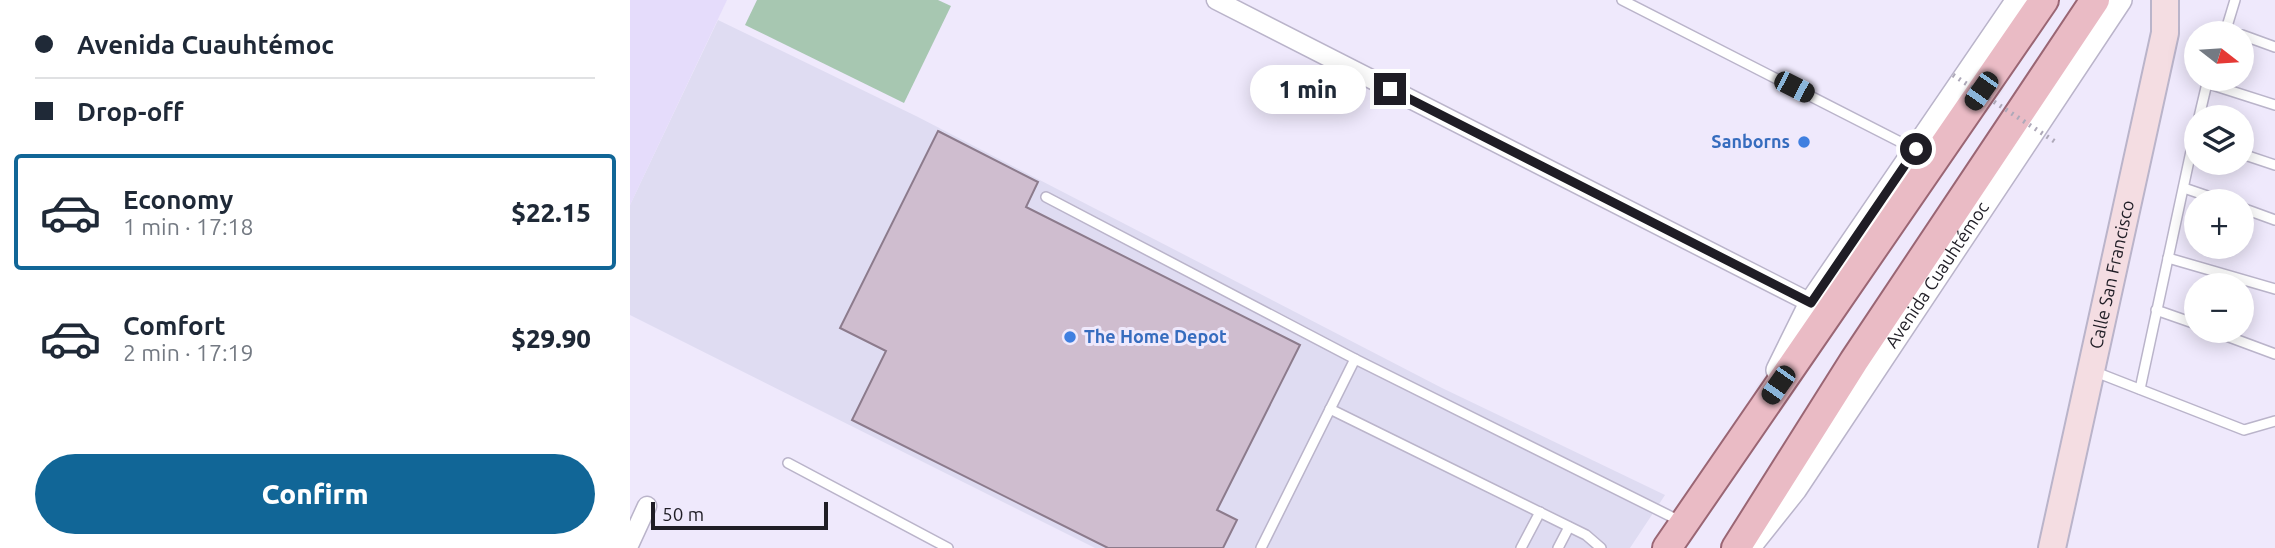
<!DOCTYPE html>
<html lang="en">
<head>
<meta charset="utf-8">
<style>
  :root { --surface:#fff; --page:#f2f2f3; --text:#1f2937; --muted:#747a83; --line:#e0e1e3; --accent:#116697 }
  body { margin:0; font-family:Ubuntu,sans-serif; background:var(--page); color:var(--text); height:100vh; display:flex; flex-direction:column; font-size:26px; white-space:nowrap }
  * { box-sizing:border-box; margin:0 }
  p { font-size:23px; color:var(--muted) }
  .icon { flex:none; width:38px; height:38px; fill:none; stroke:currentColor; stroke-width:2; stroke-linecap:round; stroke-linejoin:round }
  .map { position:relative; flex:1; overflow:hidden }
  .sheet { display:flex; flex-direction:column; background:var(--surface); width:630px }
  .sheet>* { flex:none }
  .top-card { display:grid; align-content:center; height:154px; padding:0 35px; background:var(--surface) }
  .needle { width:46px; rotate:107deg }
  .buttons { position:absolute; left:1554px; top:21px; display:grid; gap:14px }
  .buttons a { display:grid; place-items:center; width:70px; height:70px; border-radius:50%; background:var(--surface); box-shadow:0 4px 18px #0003; font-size:35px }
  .scale { position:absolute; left:21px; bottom:18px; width:177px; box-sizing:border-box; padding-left:7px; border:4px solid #1f1d25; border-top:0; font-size:19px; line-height:24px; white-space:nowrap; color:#1f1d25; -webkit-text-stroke:5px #efe9fc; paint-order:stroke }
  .end { position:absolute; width:32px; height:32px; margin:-16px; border:9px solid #1f1d25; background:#fff; box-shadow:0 0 0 4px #fff }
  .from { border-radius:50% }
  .bubble { position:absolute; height:49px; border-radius:24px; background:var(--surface); box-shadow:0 4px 18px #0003; font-size:23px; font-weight:800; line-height:49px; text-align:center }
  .car { position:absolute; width:21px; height:42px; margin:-21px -10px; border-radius:9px; box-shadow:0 0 5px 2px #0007; background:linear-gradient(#222 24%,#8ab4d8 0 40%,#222 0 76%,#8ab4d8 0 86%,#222 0) }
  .top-card b { display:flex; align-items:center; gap:24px; height:66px; font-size:26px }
  .top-card b+b { border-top:2px solid var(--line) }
  .top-card i { width:18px; height:18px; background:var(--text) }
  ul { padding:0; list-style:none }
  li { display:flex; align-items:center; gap:21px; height:116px; margin:0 14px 10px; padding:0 21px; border:4px solid transparent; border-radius:7px }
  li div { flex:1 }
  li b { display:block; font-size:26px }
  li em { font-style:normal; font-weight:800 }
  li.active { border-color:var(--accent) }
  li>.icon { width:63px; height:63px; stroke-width:1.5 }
  .cta { display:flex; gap:14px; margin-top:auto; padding:14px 35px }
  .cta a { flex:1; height:80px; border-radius:42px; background:var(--accent); color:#fff; font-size:28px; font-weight:800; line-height:80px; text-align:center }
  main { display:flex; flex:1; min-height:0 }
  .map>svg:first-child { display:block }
</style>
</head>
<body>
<main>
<section class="sheet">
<div class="top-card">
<b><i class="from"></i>Avenida Cuauhtémoc</b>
<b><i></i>Drop-off</b>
</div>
<ul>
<li class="active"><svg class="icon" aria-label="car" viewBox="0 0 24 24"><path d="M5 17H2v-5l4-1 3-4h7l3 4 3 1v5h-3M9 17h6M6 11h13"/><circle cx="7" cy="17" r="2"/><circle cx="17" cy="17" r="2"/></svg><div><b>Economy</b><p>1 min · 17:18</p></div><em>$22.15</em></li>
<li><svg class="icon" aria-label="car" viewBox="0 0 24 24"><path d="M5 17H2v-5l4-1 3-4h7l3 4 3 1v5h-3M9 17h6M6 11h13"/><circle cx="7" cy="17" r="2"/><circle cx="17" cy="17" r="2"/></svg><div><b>Comfort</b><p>2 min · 17:19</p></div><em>$29.90</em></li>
</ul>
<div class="cta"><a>Confirm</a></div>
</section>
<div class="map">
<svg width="1645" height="548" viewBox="0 0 1645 548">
  <rect width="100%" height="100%" fill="#efe9fc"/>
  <polygon fill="#dfdcf2" points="88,20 288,117 812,388 1035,495 1000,548 465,548 0,315 0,205"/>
  <polygon fill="#e5dcfb" points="0,0 97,0 0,205"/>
  <polygon fill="#a7c7b1" points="127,0 308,0 321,6 274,103 115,25"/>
  <polygon fill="#cfbdcf" stroke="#8c7b8c" stroke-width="2" points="308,131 408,182 396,207 670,345 587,510 607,520 593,548 478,548 222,420 256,351 210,328"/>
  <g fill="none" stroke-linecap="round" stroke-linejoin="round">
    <defs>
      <g id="service">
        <polyline points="992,0 1284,149"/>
        <polyline points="1595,33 1605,0"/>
        <polyline points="1612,35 1645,47"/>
        <polyline points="1576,83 1645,105"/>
        <polyline points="1569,117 1578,79"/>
        <polyline points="1612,154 1645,165"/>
        <polyline points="1554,188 1592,201"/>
        <polyline points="416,197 725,359"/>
        <polyline points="1612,208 1645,220"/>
        <polyline points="1538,258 1645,289"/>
        <polyline points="1526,310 1566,324"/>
        <polyline points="1583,331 1645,354"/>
        <polyline points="1463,371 1614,430 1645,421"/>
        <polyline points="1510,389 1566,128"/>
        <polyline points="700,409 956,535 971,548"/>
        <polyline points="158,463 318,548"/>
        <polyline points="631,548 725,359 1052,522"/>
        <polyline points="891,548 910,512"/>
        <polyline points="928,548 939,527"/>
      </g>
      <g id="minor">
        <polyline points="586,0 1181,303"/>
        <polyline points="0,543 17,506"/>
      </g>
      <g id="tertiary">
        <polyline points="1148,370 1181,303 1388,0"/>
        <path id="s1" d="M1122,543L1165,489L1490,0"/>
      </g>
      <g id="secondary">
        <path id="s2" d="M1422,548L1535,33V0"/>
      </g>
      <g id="primary">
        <polyline points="1037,548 1414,0"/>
        <polyline points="1106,548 1224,361 1465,0"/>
      </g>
    </defs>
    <use href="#service" stroke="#bab4ca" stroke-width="12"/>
    <use href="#minor" stroke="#bab4ca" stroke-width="21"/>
    <use href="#tertiary" stroke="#bab4ca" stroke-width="26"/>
    <use href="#secondary" stroke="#bab4ca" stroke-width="30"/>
    <use href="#primary" stroke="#9a6674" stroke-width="32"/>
    <use href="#service" stroke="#fff" stroke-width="9"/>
    <use href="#minor" stroke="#fff" stroke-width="18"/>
    <use href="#tertiary" stroke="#fff" stroke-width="23"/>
    <use href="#secondary" stroke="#f4dde2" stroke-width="26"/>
    <use href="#primary" stroke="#eabbc5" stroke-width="28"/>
    <polyline stroke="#aea9b9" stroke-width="4.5" stroke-dasharray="2 5" stroke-linecap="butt" points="1323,75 1427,143"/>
  </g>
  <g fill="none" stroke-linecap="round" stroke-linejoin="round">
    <polyline stroke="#1f1d25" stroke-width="9" points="760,89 1181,303 1286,149"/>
  </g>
  <g fill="#3f7fe0" stroke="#efe9fc" stroke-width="2.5">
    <circle cx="1174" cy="142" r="7"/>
    <circle cx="440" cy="337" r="7"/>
  </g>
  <g text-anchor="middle" stroke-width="6" stroke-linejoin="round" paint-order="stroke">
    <g font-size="18" font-weight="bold" fill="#366cbe" stroke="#efe9fc" text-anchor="end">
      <text x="1160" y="148">Sanborns</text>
      <text x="454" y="343" text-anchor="start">The Home Depot</text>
    </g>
    <g font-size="18" fill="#1f1d25" stroke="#efe9fc">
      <text dy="6" stroke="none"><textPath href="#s2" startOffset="280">Calle San Francisco</textPath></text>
      <text dy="6" stroke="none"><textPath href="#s1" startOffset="326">Avenida Cuauhtémoc</textPath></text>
    </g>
  </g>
</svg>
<div class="buttons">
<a><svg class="needle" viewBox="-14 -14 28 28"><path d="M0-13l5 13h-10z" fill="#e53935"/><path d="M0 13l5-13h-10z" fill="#747a83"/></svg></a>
<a><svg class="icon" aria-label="layers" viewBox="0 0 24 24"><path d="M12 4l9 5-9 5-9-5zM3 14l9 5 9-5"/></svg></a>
<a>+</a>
<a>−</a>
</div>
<div class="scale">50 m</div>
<i class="end from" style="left:1286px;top:149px"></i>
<i class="end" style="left:760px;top:89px"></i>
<div class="bubble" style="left:620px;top:65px;width:116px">1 min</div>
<i class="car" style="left:1164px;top:87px;rotate:117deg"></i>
<i class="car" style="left:1351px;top:91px;rotate:215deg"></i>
<i class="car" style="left:1148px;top:385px;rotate:215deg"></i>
</div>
</main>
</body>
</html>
